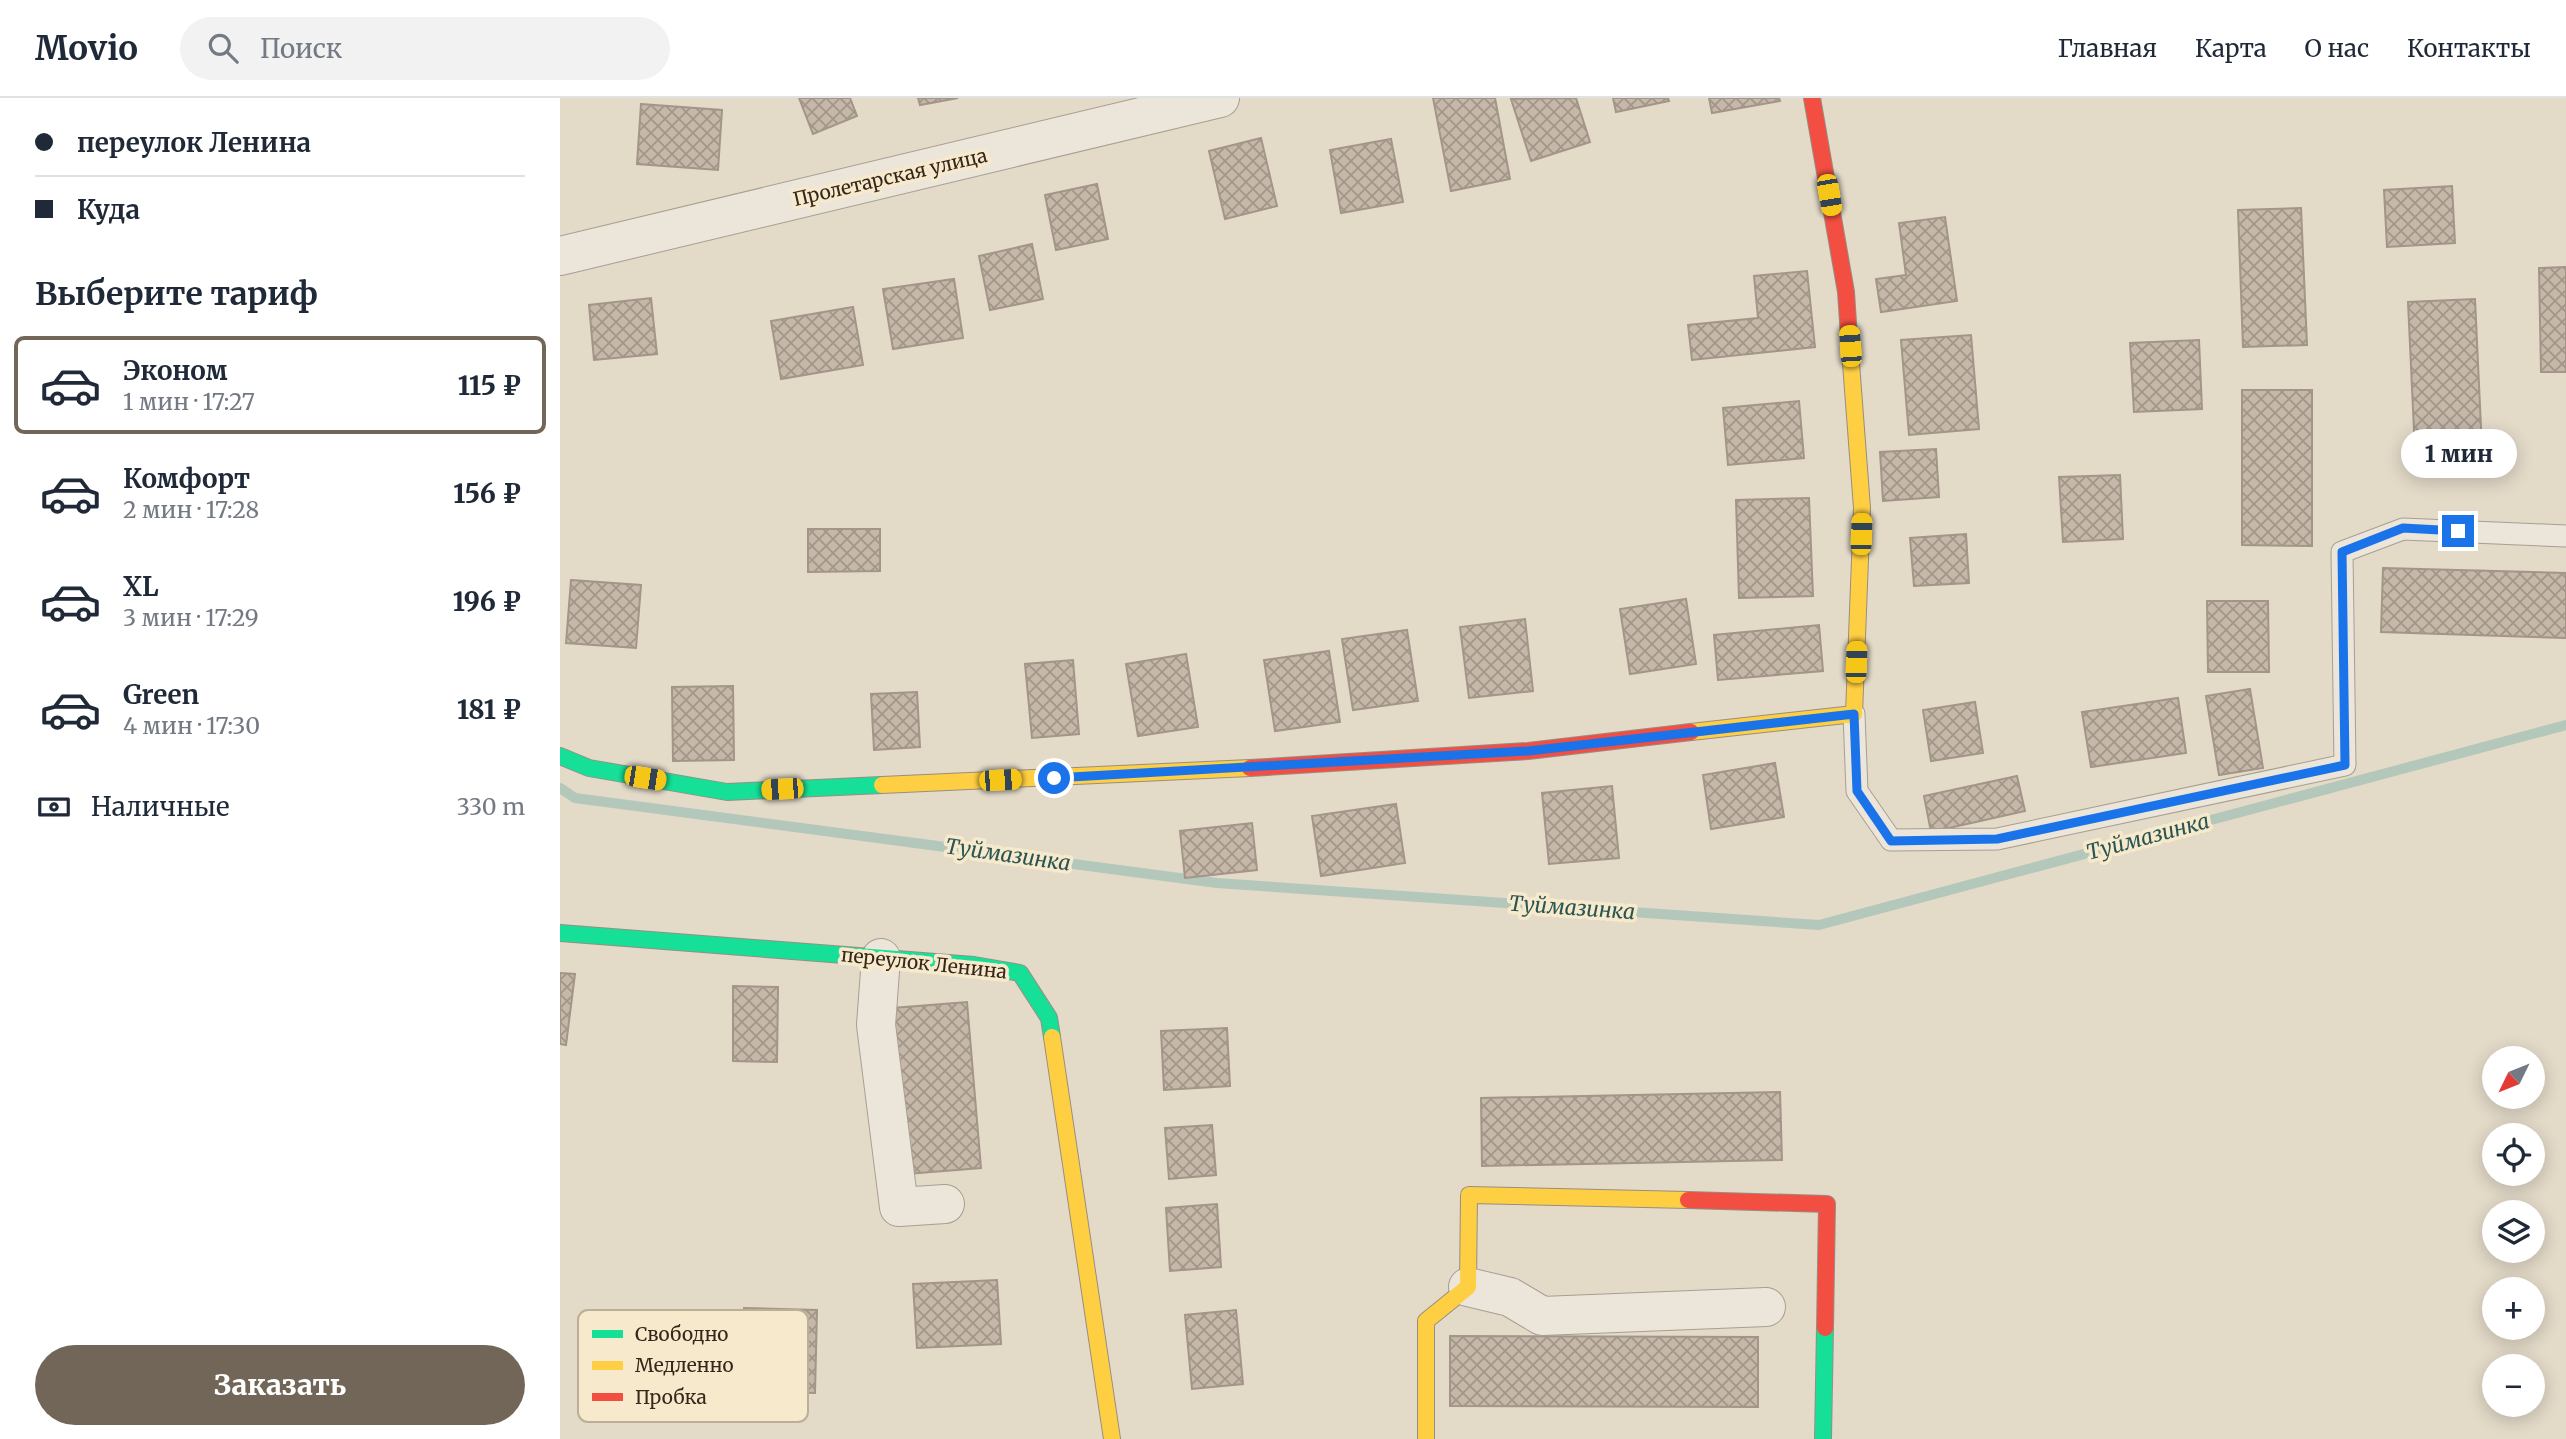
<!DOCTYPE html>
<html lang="ru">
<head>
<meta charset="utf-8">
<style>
  :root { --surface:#fff; --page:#f2f2f3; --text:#1f2937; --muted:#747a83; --line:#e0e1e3; --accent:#726658 }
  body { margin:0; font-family:Merriweather,serif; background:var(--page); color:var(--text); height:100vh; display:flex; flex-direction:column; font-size:26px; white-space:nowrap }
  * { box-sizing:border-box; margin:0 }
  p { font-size:23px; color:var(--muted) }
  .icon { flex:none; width:38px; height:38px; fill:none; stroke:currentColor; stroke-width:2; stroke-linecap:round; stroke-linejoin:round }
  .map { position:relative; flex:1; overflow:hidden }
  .details { display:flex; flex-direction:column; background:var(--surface); width:560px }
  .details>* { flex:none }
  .guide { display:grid; align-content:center; height:154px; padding:0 35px; background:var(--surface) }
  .needle { width:46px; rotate:227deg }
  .buttons { position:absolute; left:1922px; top:948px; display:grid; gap:14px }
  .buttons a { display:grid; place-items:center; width:63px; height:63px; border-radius:50%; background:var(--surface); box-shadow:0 4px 18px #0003; font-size:35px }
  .end { position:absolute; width:32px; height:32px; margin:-16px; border:9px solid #1a73e8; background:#fff; box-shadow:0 0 0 4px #fff }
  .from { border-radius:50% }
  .bubble { position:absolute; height:49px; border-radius:24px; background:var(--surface); box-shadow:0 4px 18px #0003; font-size:23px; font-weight:800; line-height:49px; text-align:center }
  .car { position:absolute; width:21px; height:42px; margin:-21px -10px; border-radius:9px; box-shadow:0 0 5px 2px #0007; background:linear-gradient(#f5c518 24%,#345 0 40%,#f5c518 0 76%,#345 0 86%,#f5c518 0) }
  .guide b { display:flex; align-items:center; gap:24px; height:66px; font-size:26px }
  .guide b+b { border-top:2px solid var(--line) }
  .guide i { width:18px; height:18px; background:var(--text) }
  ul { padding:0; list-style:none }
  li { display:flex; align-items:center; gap:21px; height:98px; margin:0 14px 10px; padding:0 21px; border:4px solid transparent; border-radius:10px }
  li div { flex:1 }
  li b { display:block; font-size:26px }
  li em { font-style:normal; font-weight:800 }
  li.on { border-color:var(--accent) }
  li>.icon { width:63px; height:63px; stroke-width:1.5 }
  h2 { padding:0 35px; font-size:32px; line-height:84px }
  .pay { display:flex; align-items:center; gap:18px; height:77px; padding:0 35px; font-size:26px }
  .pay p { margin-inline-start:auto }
  .cta { display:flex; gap:14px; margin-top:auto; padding:14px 35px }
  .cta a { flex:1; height:80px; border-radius:42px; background:var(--accent); color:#fff; font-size:28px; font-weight:800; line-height:80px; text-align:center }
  header { display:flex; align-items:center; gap:42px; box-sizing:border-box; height:98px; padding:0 35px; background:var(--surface); border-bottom:2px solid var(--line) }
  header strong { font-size:33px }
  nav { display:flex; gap:38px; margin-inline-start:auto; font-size:24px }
  .search { width:490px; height:63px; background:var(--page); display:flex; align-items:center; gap:18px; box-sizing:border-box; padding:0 24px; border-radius:38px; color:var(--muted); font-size:26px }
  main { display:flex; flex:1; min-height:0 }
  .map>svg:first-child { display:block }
</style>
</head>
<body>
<header>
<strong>Movio</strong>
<div class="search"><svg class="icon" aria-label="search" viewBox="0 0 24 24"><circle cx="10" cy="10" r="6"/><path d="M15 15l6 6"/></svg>Поиск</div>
<nav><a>Главная</a><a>Карта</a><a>О нас</a><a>Контакты</a></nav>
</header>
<main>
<section class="details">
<div class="guide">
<b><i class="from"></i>переулок Ленина</b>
<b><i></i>Куда</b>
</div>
<h2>Выберите тариф</h2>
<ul>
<li class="on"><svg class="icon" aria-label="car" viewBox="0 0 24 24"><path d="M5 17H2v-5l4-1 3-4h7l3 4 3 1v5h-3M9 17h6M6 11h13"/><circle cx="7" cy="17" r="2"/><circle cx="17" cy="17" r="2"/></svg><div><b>Эконом</b><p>1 мин · 17:27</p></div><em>115 ₽</em></li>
<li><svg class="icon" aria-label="car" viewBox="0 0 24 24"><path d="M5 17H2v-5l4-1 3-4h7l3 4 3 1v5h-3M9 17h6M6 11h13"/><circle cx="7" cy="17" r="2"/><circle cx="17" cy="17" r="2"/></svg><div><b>Комфорт</b><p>2 мин · 17:28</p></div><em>156 ₽</em></li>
<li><svg class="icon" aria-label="car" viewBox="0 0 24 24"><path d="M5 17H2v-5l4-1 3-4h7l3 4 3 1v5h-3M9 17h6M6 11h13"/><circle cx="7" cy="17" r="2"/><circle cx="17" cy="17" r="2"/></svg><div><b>XL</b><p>3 мин · 17:29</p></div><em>196 ₽</em></li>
<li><svg class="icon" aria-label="car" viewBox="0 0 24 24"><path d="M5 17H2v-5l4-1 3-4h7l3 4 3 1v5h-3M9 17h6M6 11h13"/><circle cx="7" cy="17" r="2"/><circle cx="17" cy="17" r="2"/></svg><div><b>Green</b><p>4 мин · 17:30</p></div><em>181 ₽</em></li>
</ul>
<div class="pay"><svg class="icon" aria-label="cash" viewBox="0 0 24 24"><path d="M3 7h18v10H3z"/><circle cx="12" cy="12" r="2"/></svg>Наличные<p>330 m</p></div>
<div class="cta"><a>Заказать</a></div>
</section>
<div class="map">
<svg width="2006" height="1341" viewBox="0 0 2006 1341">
  <defs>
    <pattern id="building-cross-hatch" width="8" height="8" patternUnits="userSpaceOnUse" patternTransform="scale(1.75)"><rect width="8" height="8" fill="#c6b8a9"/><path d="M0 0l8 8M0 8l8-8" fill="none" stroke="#a29689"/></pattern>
  </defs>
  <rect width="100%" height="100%" fill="#e3dac8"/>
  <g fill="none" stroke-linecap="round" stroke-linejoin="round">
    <polyline stroke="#b4c7bb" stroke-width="10" points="0,690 15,700 657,785 1259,827 2006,627"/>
  </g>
  <g fill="url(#building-cross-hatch)" stroke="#a39588" stroke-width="2">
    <polygon points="239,0 290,0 297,18 253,36"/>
    <polygon points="358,0 398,0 360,7"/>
    <polygon points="873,0 935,0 950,81 891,93"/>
    <polygon points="1016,0 1030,44 971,63 951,1"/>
    <polygon points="1053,0 1108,0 1109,3 1056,14"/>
    <polygon points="1149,0 1219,0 1220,3 1152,15"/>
    <polygon points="81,6 162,12 158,72 77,66"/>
    <polygon points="701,40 717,108 665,121 649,53"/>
    <polygon points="831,41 843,104 781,115 770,52"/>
    <polygon points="537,86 548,141 496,152 485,97"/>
    <polygon points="1892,88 1895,145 1827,149 1824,92"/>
    <polygon points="1741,110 1747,247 1683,249 1678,112"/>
    <polygon points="1385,119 1397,203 1321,214 1316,181 1346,177 1339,125"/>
    <polygon points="472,146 483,201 430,212 419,158"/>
    <polygon points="2006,169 2006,274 1981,274 1979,170"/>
    <polygon points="1247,173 1255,249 1132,262 1128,227 1198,220 1194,178"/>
    <polygon points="394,181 403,240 333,251 323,191"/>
    <polygon points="91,200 97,256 34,262 29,207"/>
    <polygon points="1915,201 1922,351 1855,354 1848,204"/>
    <polygon points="293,209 303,267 221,281 211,223"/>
    <polygon points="1411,237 1419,331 1349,337 1341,242"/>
    <polygon points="1639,242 1642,311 1574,314 1570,245"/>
    <polygon points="1682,292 1752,292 1752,448 1682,447"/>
    <polygon points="1239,303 1244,360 1168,367 1163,310"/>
    <polygon points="1376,351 1379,399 1323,403 1320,354"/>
    <polygon points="1560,377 1563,441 1503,444 1499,379"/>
    <polygon points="1249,400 1253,498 1179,500 1176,402"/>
    <polygon points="248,431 320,431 320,473 248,474"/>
    <polygon points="1406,436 1409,485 1354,488 1350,440"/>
    <polygon points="1823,470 2006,475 2006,540 1821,534"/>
    <polygon points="11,482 81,487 76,550 6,545"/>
    <polygon points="1126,501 1136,566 1070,576 1060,511"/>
    <polygon points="1647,503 1708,503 1709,574 1648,574"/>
    <polygon points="965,521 973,593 909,600 900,529"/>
    <polygon points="1259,527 1263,573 1158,582 1154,537"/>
    <polygon points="847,532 858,603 793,612 782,541"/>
    <polygon points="769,553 780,624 715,633 704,562"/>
    <polygon points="626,556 638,629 578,638 566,566"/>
    <polygon points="513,562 519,636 472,640 465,566"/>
    <polygon points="173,588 174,662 113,663 112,589"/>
    <polygon points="1690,591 1703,670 1659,677 1646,598"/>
    <polygon points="357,594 360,649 314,652 311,596"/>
    <polygon points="1618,600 1626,655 1531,669 1522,614"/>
    <polygon points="1415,604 1423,655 1371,663 1363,612"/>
    <polygon points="1215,665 1224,719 1151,731 1143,677"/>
    <polygon points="1457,678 1465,713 1371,734 1364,698"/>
    <polygon points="1052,688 1059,760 989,766 982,695"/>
    <polygon points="836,706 845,765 761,778 752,718"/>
    <polygon points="692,725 697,772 625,780 620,733"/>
    <polygon points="0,875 15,876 6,947 0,946"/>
    <polygon points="173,888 218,889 217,964 173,963"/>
    <polygon points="407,904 421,1070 347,1076 333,910"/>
    <polygon points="667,930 670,988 604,992 601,933"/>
    <polygon points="1220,994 1222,1062 922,1068 921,1000"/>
    <polygon points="652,1027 656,1077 609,1081 605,1030"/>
    <polygon points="657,1106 661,1169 610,1173 606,1110"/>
    <polygon points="437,1182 441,1246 357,1250 353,1186"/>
    <polygon points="184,1210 257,1212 255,1295 182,1293"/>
    <polygon points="676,1212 683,1286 632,1291 625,1217"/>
    <polygon points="890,1238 1198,1239 1198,1309 890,1308"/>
  </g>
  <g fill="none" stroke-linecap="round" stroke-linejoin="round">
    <defs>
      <polyline id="lane" points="1294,616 1297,693 1331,742 1437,741 1785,667 1782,454 1843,431 2006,438"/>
      <g id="street">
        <polyline points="0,158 660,0"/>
        <polyline points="321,860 316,927 339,1109 385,1106"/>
        <polyline points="908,1189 950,1199 982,1218 1206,1209"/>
      </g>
      <g id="fast">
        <polyline points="0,658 29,670 167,694 322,687"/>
        <polyline points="0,835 414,867 460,875 489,920 492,939"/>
        <polyline points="1263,1341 1265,1230"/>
      </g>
      <g id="slow">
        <polyline points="1131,634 1294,616 1302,410 1289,239"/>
        <polyline points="322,687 690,670"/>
        <polyline points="492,939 552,1341"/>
        <polyline points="866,1341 866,1223 908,1189 909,1097 1128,1102"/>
      </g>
      <g id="jam">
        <polyline points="1252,0 1286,194 1289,239"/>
        <polyline points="690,670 968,653 1131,634"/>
        <polyline points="1128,1102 1267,1106 1265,1230"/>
      </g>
    </defs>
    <use href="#lane" stroke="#a79f92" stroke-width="23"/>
    <use href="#street" stroke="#a79f92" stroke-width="40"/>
    <use href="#fast" stroke="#978e82" stroke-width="18"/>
    <use href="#slow" stroke="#978e82" stroke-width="18"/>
    <use href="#jam" stroke="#978e82" stroke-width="18"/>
    <use href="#lane" stroke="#ebe5da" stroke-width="21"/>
    <use href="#street" stroke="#ebe5da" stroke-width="38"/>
    <use href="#fast" stroke="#16e098" stroke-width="16"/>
    <use href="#slow" stroke="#ffcf43" stroke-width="16"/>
    <use href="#jam" stroke="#f24e42" stroke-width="16"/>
  </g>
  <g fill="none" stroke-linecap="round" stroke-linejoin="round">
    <polyline stroke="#1a73e8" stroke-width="9" points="494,680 968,653 1294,616 1297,693 1331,743 1437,741 1785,667 1782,454 1843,430 1898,433"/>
  </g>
  <g text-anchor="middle" stroke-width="7" stroke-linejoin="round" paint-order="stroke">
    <g font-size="19" fill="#35271b" stroke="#f6e9cc">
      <text transform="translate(330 79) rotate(-13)" y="7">Пролетарская улица</text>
      <text transform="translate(364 865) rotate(6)" y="7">переулок Ленина</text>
    </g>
    <g font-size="21" font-style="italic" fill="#295552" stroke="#f6e9cc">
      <text transform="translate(1588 739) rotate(-15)" y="7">Туймазинка</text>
      <text transform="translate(448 757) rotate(8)" y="7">Туймазинка</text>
      <text transform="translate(1012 810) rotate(4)" y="7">Туймазинка</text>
    </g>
  </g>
  <rect x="18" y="1212" width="230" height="112" rx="10" fill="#f6e9cc" stroke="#bcaf97" stroke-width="2"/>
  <rect x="32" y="1232" width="31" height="8" fill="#16e098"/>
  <rect x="32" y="1263" width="31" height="9" fill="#ffcf43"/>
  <rect x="32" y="1295" width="31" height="8" fill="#f24e42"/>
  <g font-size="19" fill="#35271b">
    <text x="75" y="1243">Свободно</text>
    <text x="75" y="1274">Медленно</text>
    <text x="75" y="1306">Пробка</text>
  </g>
</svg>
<div class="buttons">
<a><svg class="needle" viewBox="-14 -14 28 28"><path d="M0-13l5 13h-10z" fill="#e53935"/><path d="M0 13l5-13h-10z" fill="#747a83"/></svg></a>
<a><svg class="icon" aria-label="locate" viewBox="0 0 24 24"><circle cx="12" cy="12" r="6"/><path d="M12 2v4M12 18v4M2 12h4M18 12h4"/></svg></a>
<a><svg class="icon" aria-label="layers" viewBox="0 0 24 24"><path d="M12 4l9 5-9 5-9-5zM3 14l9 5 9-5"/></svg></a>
<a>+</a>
<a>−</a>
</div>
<i class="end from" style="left:494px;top:680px"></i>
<i class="end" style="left:1898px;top:433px"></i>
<div class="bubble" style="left:1841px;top:331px;width:116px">1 мин</div>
<i class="car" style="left:1269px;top:97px;rotate:170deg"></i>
<i class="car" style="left:1290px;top:248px;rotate:356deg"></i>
<i class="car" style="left:1301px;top:436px;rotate:2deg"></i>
<i class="car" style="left:1296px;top:564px;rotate:2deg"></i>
<i class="car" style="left:85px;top:680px;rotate:99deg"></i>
<i class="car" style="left:440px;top:682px;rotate:87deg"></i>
<i class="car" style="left:222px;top:691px;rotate:267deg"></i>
</div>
</main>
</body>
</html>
